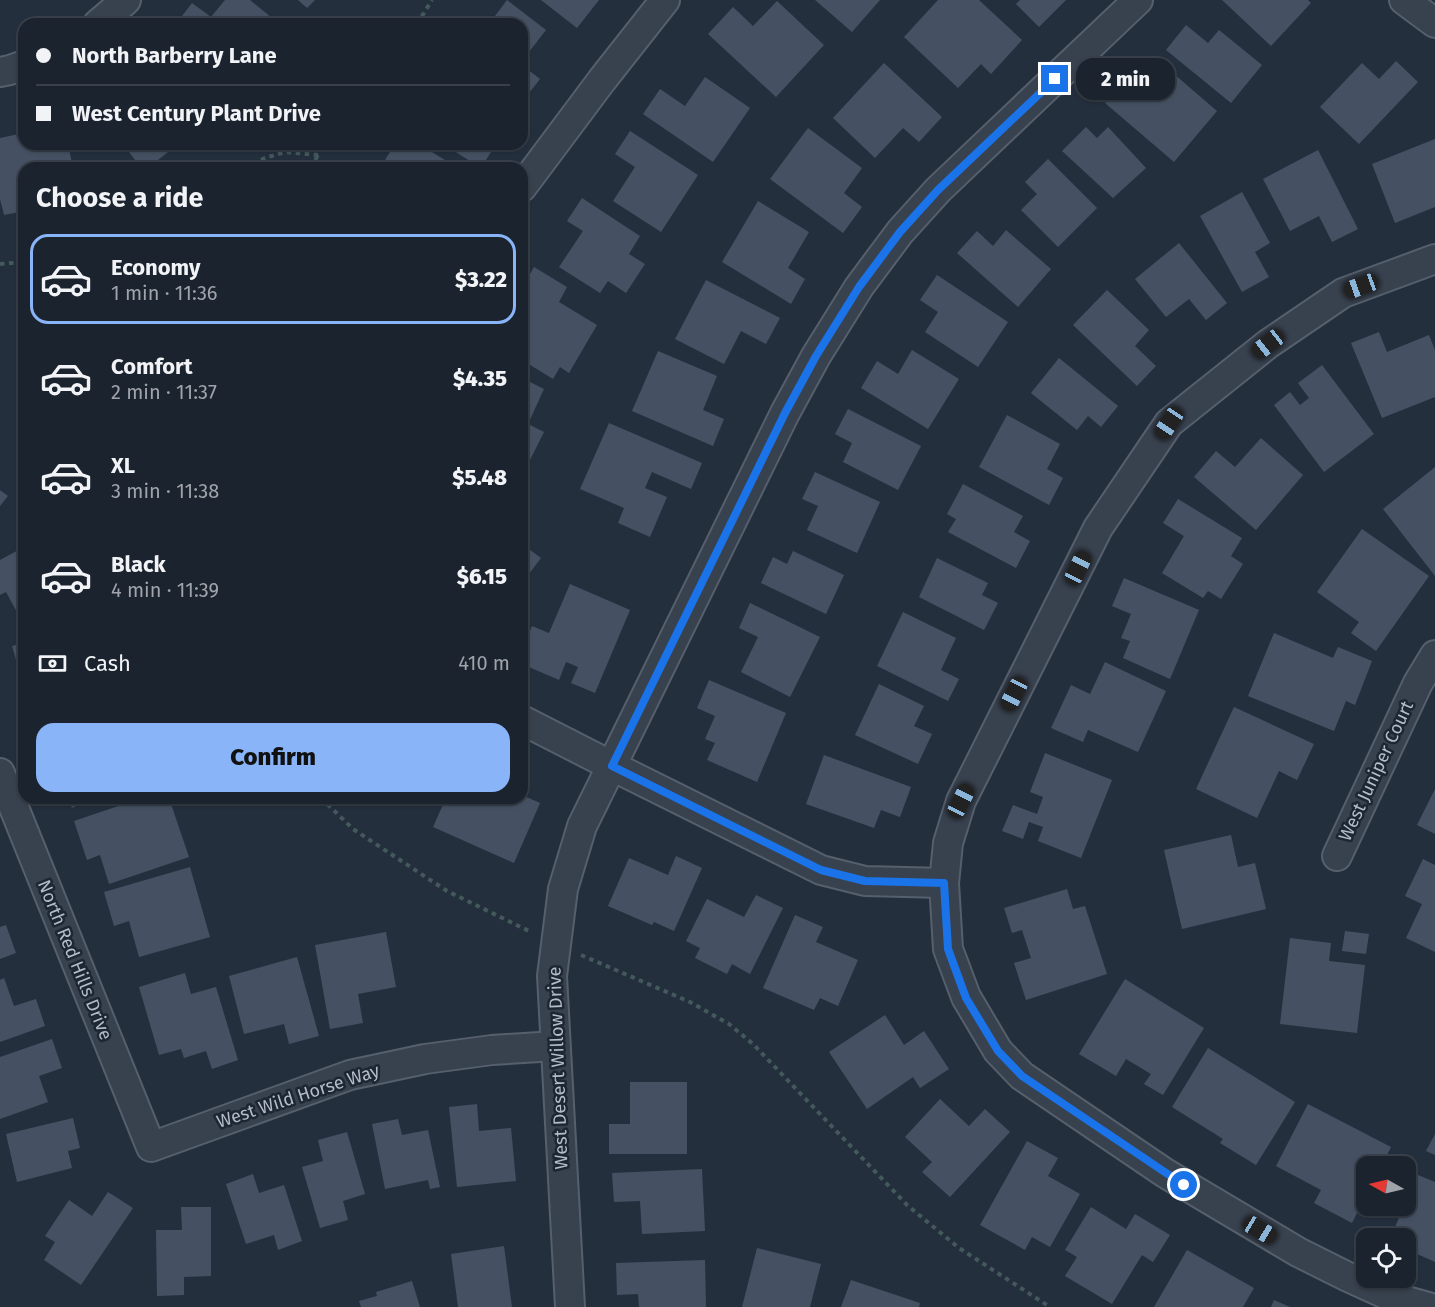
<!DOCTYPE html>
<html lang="en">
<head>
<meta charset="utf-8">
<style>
  :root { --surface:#1b232e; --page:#282f3a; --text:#f1f3f6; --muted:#a0a4aa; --line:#39404a; --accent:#8ab4f8 }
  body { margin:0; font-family:"Fira Sans",sans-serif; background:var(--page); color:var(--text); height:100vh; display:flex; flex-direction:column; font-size:22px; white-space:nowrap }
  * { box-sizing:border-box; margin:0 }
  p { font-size:20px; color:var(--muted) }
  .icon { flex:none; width:33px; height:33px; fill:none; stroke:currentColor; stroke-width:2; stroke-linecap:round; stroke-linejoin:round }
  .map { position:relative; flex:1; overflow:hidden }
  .sheet { position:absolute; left:18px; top:162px; width:510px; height:642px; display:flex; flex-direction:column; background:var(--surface); border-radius:18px; box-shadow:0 2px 4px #0004,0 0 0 2px var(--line) }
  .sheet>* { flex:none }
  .hud { position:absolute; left:18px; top:18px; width:510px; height:132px; border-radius:18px; box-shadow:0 2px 4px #0004,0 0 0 2px var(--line); display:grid; align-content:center; height:132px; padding:0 18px; background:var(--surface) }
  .needle { width:39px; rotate:278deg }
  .controls { position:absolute; left:1356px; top:1156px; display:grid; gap:12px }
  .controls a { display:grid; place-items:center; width:60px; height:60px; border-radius:12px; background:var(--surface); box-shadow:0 2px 4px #0004,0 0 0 2px var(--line); font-size:30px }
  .end { position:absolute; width:27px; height:27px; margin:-14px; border:8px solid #1a73e8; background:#fff; box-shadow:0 0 0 3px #fff }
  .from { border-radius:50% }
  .bubble { position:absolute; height:42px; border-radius:18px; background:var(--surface); box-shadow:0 2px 4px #0004,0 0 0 2px var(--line); font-size:20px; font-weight:800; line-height:42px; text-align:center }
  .car { position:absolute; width:18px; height:36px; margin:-18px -9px; border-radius:8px; box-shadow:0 0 4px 2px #0007; background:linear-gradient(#222 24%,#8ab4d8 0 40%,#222 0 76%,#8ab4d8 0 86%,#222 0) }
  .hud b { display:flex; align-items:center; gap:21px; height:57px; font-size:22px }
  .hud b+b { border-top:2px solid var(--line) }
  .hud i { width:15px; height:15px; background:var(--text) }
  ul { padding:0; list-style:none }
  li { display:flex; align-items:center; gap:18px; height:90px; margin:0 12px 9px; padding:0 6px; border:3px solid transparent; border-radius:18px }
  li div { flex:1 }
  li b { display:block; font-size:22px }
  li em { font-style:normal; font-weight:800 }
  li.current { border-color:var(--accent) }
  li>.icon { width:54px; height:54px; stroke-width:1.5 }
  h2 { padding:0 18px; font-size:27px; line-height:72px }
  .pay { display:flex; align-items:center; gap:15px; height:66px; padding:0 18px; font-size:22px }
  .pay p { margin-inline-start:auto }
  .cta { display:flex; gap:12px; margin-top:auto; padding:12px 18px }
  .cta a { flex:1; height:69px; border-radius:18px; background:var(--accent); color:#111; font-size:24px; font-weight:800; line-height:69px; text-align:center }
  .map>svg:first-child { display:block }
</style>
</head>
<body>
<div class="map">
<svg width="1435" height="1307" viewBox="0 0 1435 1307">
  <rect width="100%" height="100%" fill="#242f3e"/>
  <g fill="#455162">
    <polygon points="225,0 250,0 277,22 275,24 176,24 192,3 211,17"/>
    <polygon points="298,0 315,0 307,8"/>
    <polygon points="507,0 546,30 522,61 522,24 489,24"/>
    <polygon points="541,0 599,0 577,28"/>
    <polygon points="815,0 880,0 852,32"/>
    <polygon points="938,0 979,0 1022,40 991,74 981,64 958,88 904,37"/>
    <polygon points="1020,0 1066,0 1039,27 1016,4"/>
    <polygon points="1222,0 1308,0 1311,3 1271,46"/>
    <polygon points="777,1 824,45 776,97 708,34 733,7 753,26"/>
    <polygon points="1186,25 1208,43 1219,30 1262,65 1231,103 1166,50"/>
    <polygon points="1396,61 1418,82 1359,144 1320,107 1362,63 1379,79"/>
    <polygon points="884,63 942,117 919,142 903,128 875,158 833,118"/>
    <polygon points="522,65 540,79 522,102"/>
    <polygon points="1167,68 1217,111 1174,162 1105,103 1127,76 1146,93"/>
    <polygon points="705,77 750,108 713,162 643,114 660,89 685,106"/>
    <polygon points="24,117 24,144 68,144 73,168 24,168 24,211 4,215 0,199 0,138 19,134 16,119"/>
    <polygon points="1086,127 1097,138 1108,127 1146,168 1113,198 1062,151"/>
    <polygon points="808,128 862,168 844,193 862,207 843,233 770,179"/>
    <polygon points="630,131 698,175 661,232 613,201 635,167 615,154"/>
    <polygon points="1435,139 1435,207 1395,223 1372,164"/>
    <polygon points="123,144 178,144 148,168 141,168"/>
    <polygon points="395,144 419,144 448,162 444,168 380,168"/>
    <polygon points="443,144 496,144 481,168"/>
    <polygon points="1318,150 1358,229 1332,242 1319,216 1290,231 1263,179"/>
    <polygon points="1048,159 1097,208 1058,247 1021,210 1037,194 1025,182"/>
    <polygon points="1242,192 1270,243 1255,252 1269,277 1242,292 1200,216"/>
    <polygon points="582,198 640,236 629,254 645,264 626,293 608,281 600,293 559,267 583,231 567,221"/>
    <polygon points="758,201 809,232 788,268 805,279 791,304 722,262"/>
    <polygon points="1006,230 1051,269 1018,307 957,253 977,231 993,246"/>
    <polygon points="1179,243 1227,303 1206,320 1189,299 1166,317 1135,279"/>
    <polygon points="534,267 567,287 559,302 597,325 569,373 560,367 553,379 522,360 522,288"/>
    <polygon points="937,275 1008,322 978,367 925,332 938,312 920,300"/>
    <polygon points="706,280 780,318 766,344 741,331 724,364 675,339"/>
    <polygon points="1107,290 1149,330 1135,346 1156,366 1137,386 1073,325"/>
    <polygon points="1379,332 1387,352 1429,335 1435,350 1435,397 1382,418 1351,343"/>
    <polygon points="912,350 959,379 928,429 861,388 877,361 898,374"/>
    <polygon points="658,351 717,376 703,410 724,419 713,446 632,411"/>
    <polygon points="1059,358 1118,406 1101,427 1088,416 1077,430 1031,393"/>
    <polygon points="1322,365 1374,434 1324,472 1274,405 1290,392 1300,405 1309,398 1298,383"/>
    <polygon points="522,378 544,389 528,424 544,432 530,460 522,456"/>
    <polygon points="848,409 921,446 898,490 843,462 852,443 835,434"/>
    <polygon points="1007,415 1060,444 1047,469 1063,478 1049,505 979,467"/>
    <polygon points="609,423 702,463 691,489 652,472 645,488 667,497 650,537 618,523 624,508 580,489"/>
    <polygon points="1261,438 1303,475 1256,530 1194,477 1216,451 1235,467"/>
    <polygon points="1435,467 1435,576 1383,509"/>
    <polygon points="815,472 880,502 857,553 807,530 818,506 802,499"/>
    <polygon points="963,484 1023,516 1014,532 1030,541 1016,568 948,532 956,519 947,514"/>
    <polygon points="0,490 8,496 0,506"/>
    <polygon points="1178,499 1242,538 1231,556 1243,564 1221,599 1208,591 1203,598 1162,573 1184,536 1163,523"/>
    <polygon points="1362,529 1429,576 1376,651 1351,633 1359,622 1317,592"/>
    <polygon points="522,544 541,558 522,583"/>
    <polygon points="24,547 24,625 6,592 0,595 0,560"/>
    <polygon points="793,551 844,575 826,614 761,583 773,557 787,564"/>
    <polygon points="937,558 988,583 982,595 998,603 984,630 919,597"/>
    <polygon points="1124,578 1199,610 1170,679 1123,658 1130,641 1121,638 1131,614 1112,606"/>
    <polygon points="570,584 630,610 595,693 571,683 578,667 566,662 559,680 522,664 522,651 532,626 549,633"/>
    <polygon points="750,603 820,637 790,697 741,672 758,637 739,628"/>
    <polygon points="903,612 956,638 941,670 959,679 948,701 877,666"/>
    <polygon points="1274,633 1333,658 1338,647 1372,661 1355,705 1346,701 1334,731 1248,696"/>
    <polygon points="24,643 24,692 23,692 19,678 21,677 12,646"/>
    <polygon points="1105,662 1166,691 1138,752 1088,730 1083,742 1051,728 1071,685 1090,694"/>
    <polygon points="709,680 786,713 757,782 707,760 715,743 705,739 715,716 697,708"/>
    <polygon points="879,684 924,706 914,726 932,734 918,764 855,735"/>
    <polygon points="1234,707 1314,744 1297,780 1279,771 1257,818 1196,789"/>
    <polygon points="1045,753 1112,780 1081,858 1038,841 1043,827 1029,822 1023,839 1002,831 1013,805 1037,814 1043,797 1030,792"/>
    <polygon points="824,755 911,787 900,817 881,810 874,828 806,804"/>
    <polygon points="1435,789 1435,834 1417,825"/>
    <polygon points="522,795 540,803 514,863 433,827 446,798 522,798"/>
    <polygon points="67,798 93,798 72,808"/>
    <polygon points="142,798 169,798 189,857 109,884 100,855 87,860 74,821"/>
    <polygon points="1231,835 1238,867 1255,863 1266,909 1182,929 1164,850"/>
    <polygon points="676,856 702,868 674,931 654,922 652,925 608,906 629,858 668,875"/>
    <polygon points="1423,859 1435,865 1435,952 1406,938 1422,904 1405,896"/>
    <polygon points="190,867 210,937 139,957 129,921 114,926 104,892"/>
    <polygon points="1067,889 1073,909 1085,906 1107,974 1026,1000 1014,963 1031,958 1022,930 1012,933 1004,908"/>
    <polygon points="756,895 783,908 750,974 732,964 727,974 695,958 700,948 686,941 707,899 744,917"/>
    <polygon points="795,915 823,927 816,942 858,960 838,1006 820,998 814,1010 763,988"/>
    <polygon points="6,925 16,953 0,959 0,927"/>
    <polygon points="1345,931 1369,934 1366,954 1342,951"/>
    <polygon points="386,932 396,987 358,994 363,1023 330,1029 315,945"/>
    <polygon points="1290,938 1331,943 1329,961 1365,965 1357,1033 1280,1024"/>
    <polygon points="297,957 319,1036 289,1044 284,1024 244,1034 229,976"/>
    <polygon points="185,973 191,994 216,987 238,1060 212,1069 206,1051 184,1058 181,1049 159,1055 139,987"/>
    <polygon points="4,978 14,1006 36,999 45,1026 0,1042 0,980"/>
    <polygon points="1125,979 1204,1028 1163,1095 1144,1084 1151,1074 1126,1059 1116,1076 1079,1054"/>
    <polygon points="885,1015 904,1045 924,1031 949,1069 920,1088 913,1077 867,1109 829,1052"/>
    <polygon points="52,1039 62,1068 39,1076 48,1102 0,1119 0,1057"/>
    <polygon points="1208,1048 1295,1102 1256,1165 1220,1143 1223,1139 1172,1107"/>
    <polygon points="630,1082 687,1082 687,1154 609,1154 609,1124 630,1124"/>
    <polygon points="940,1099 969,1126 985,1109 1010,1132 950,1197 922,1172 932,1162 905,1137"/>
    <polygon points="477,1104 479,1131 511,1128 516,1181 457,1187 449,1107"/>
    <polygon points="1308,1104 1391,1147 1381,1167 1366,1167 1366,1195 1352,1223 1314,1203 1321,1190 1276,1166"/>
    <polygon points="73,1118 80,1148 68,1151 72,1168 17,1182 6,1134"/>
    <polygon points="398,1119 402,1135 428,1130 440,1187 430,1189 428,1180 385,1189 372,1124"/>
    <polygon points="347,1132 365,1194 343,1201 348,1220 320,1228 302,1167 323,1161 318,1140"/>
    <polygon points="1435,1134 1435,1155 1426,1151"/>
    <polygon points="1027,1141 1058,1158 1048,1176 1080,1194 1050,1247 1032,1237 1025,1250 980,1225"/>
    <polygon points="702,1169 705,1231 642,1234 640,1201 614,1202 612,1173"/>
    <polygon points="253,1174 259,1193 284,1185 302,1241 278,1250 274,1235 246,1244 226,1184"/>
    <polygon points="1418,1175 1435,1182 1435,1262 1406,1249 1406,1239 1390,1239 1404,1206 1406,1206"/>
    <polygon points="108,1192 133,1208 81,1285 44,1260 55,1242 45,1236 69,1200 92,1216"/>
    <polygon points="181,1207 211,1207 211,1276 184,1277 184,1295 157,1296 156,1230 182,1230"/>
    <polygon points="1091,1207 1126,1229 1135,1214 1170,1235 1153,1262 1142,1255 1112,1304 1065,1276 1077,1257 1065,1250"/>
    <polygon points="504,1246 512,1307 458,1307 451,1254"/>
    <polygon points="757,1248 821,1264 810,1307 742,1307"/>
    <polygon points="1187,1250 1254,1288 1243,1307 1154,1307"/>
    <polygon points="705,1260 706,1307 639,1307 638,1294 617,1295 616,1263"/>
    <polygon points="851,1280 920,1303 919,1307 841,1307"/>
    <polygon points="412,1281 420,1307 361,1307 359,1301 377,1296 376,1292"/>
    <polygon points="1274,1300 1290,1307 1271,1307"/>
  </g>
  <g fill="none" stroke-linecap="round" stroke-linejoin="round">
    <defs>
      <g id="minor">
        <polyline points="1404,0 1435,23"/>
        <polyline points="98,24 126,0"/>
        <polyline points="0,72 10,70 24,65"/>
        <polyline points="522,187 602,80 665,0"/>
        <polyline points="522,720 612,766 821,870 865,881 944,883"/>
        <polyline points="0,773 151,1147 350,1075 425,1059 492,1050 555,1046"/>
        <polyline points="1337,856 1418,683 1435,655"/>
        <polyline points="570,1307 552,976 563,889 582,826 785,413 816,356 859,287 900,232 938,190 1138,0"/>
        <polyline points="1428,1307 1392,1297 1346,1276 1298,1252 1165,1173 1022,1076 998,1051 966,997 948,949 944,883 948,843 961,801 1098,528 1169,423 1268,344 1343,293 1435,259"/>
      </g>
    </defs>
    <use href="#minor" stroke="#565f6c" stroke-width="32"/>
    <g stroke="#44595c" stroke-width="4" stroke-dasharray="4.5 4.5" stroke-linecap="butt">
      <polyline points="417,24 432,0"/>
      <polyline points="245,168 265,158 285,152 318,155 325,144"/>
      <polyline points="311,168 318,155"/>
      <polyline points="0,264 24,262"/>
      <polyline points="321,798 353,829 447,891 531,932"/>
      <polyline points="581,955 690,1002 729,1024 753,1044 907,1205 959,1248 1050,1307"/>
    </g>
    <use href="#minor" stroke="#38414e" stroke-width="28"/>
  </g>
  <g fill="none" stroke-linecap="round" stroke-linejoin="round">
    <polyline stroke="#1a73e8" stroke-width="8" points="1055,79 938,190 900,232 859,287 816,356 785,413 612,766 821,870 865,881 944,883 948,949 966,998 998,1051 1022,1076 1184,1185"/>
  </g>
  <g text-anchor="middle" stroke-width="5" stroke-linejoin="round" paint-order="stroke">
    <g font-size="18" fill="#b4bcc9" stroke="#1d2633">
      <text transform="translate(1376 771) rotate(-65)" y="6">West Juniper Court</text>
      <text transform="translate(75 960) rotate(68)" y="6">North Red Hills Drive</text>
      <text transform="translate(558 1068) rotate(-92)" y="6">West Desert Willow Drive</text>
      <text transform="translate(298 1096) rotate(-18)" y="6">West Wild Horse Way</text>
    </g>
  </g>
</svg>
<div class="controls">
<a><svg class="needle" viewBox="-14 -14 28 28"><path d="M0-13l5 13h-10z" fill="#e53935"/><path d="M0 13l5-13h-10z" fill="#a0a4aa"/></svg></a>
<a><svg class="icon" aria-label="locate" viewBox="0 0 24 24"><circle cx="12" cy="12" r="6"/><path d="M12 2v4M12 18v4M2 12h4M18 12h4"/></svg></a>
</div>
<i class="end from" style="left:1184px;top:1185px"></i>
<i class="end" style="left:1055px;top:79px"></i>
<div class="bubble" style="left:1076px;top:58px;width:99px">2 min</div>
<i class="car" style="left:1361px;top:286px;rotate:250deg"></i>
<i class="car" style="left:1268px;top:344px;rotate:232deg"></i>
<i class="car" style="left:1169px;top:423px;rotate:214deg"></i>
<i class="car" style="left:1078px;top:568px;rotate:26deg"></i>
<i class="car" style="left:1014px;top:694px;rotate:207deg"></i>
<i class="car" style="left:961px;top:801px;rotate:27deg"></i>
<i class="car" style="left:1260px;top:1230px;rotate:121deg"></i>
<div class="hud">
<b><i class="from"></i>North Barberry Lane</b>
<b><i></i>West Century Plant Drive</b>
</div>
<section class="sheet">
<h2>Choose a ride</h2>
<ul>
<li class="current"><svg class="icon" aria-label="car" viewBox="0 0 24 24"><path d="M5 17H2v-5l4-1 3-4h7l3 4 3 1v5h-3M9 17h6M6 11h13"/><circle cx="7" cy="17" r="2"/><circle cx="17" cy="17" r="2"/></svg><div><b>Economy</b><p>1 min · 11:36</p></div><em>$3.22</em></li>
<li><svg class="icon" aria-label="car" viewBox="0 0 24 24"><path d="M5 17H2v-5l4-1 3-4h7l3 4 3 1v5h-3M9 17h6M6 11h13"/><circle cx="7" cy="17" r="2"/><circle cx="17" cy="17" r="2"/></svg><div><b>Comfort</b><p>2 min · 11:37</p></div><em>$4.35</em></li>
<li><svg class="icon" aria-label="car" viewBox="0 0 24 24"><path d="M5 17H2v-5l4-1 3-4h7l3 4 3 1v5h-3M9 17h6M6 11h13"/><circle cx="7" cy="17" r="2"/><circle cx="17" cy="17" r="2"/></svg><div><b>XL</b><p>3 min · 11:38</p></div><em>$5.48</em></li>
<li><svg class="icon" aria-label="car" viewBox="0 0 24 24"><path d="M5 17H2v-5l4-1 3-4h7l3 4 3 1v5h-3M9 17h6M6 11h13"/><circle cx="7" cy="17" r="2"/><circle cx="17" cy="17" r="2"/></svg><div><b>Black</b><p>4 min · 11:39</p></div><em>$6.15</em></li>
</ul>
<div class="pay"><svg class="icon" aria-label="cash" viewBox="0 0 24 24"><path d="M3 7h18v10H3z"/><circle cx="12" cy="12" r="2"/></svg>Cash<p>410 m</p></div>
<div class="cta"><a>Confirm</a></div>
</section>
</div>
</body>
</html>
